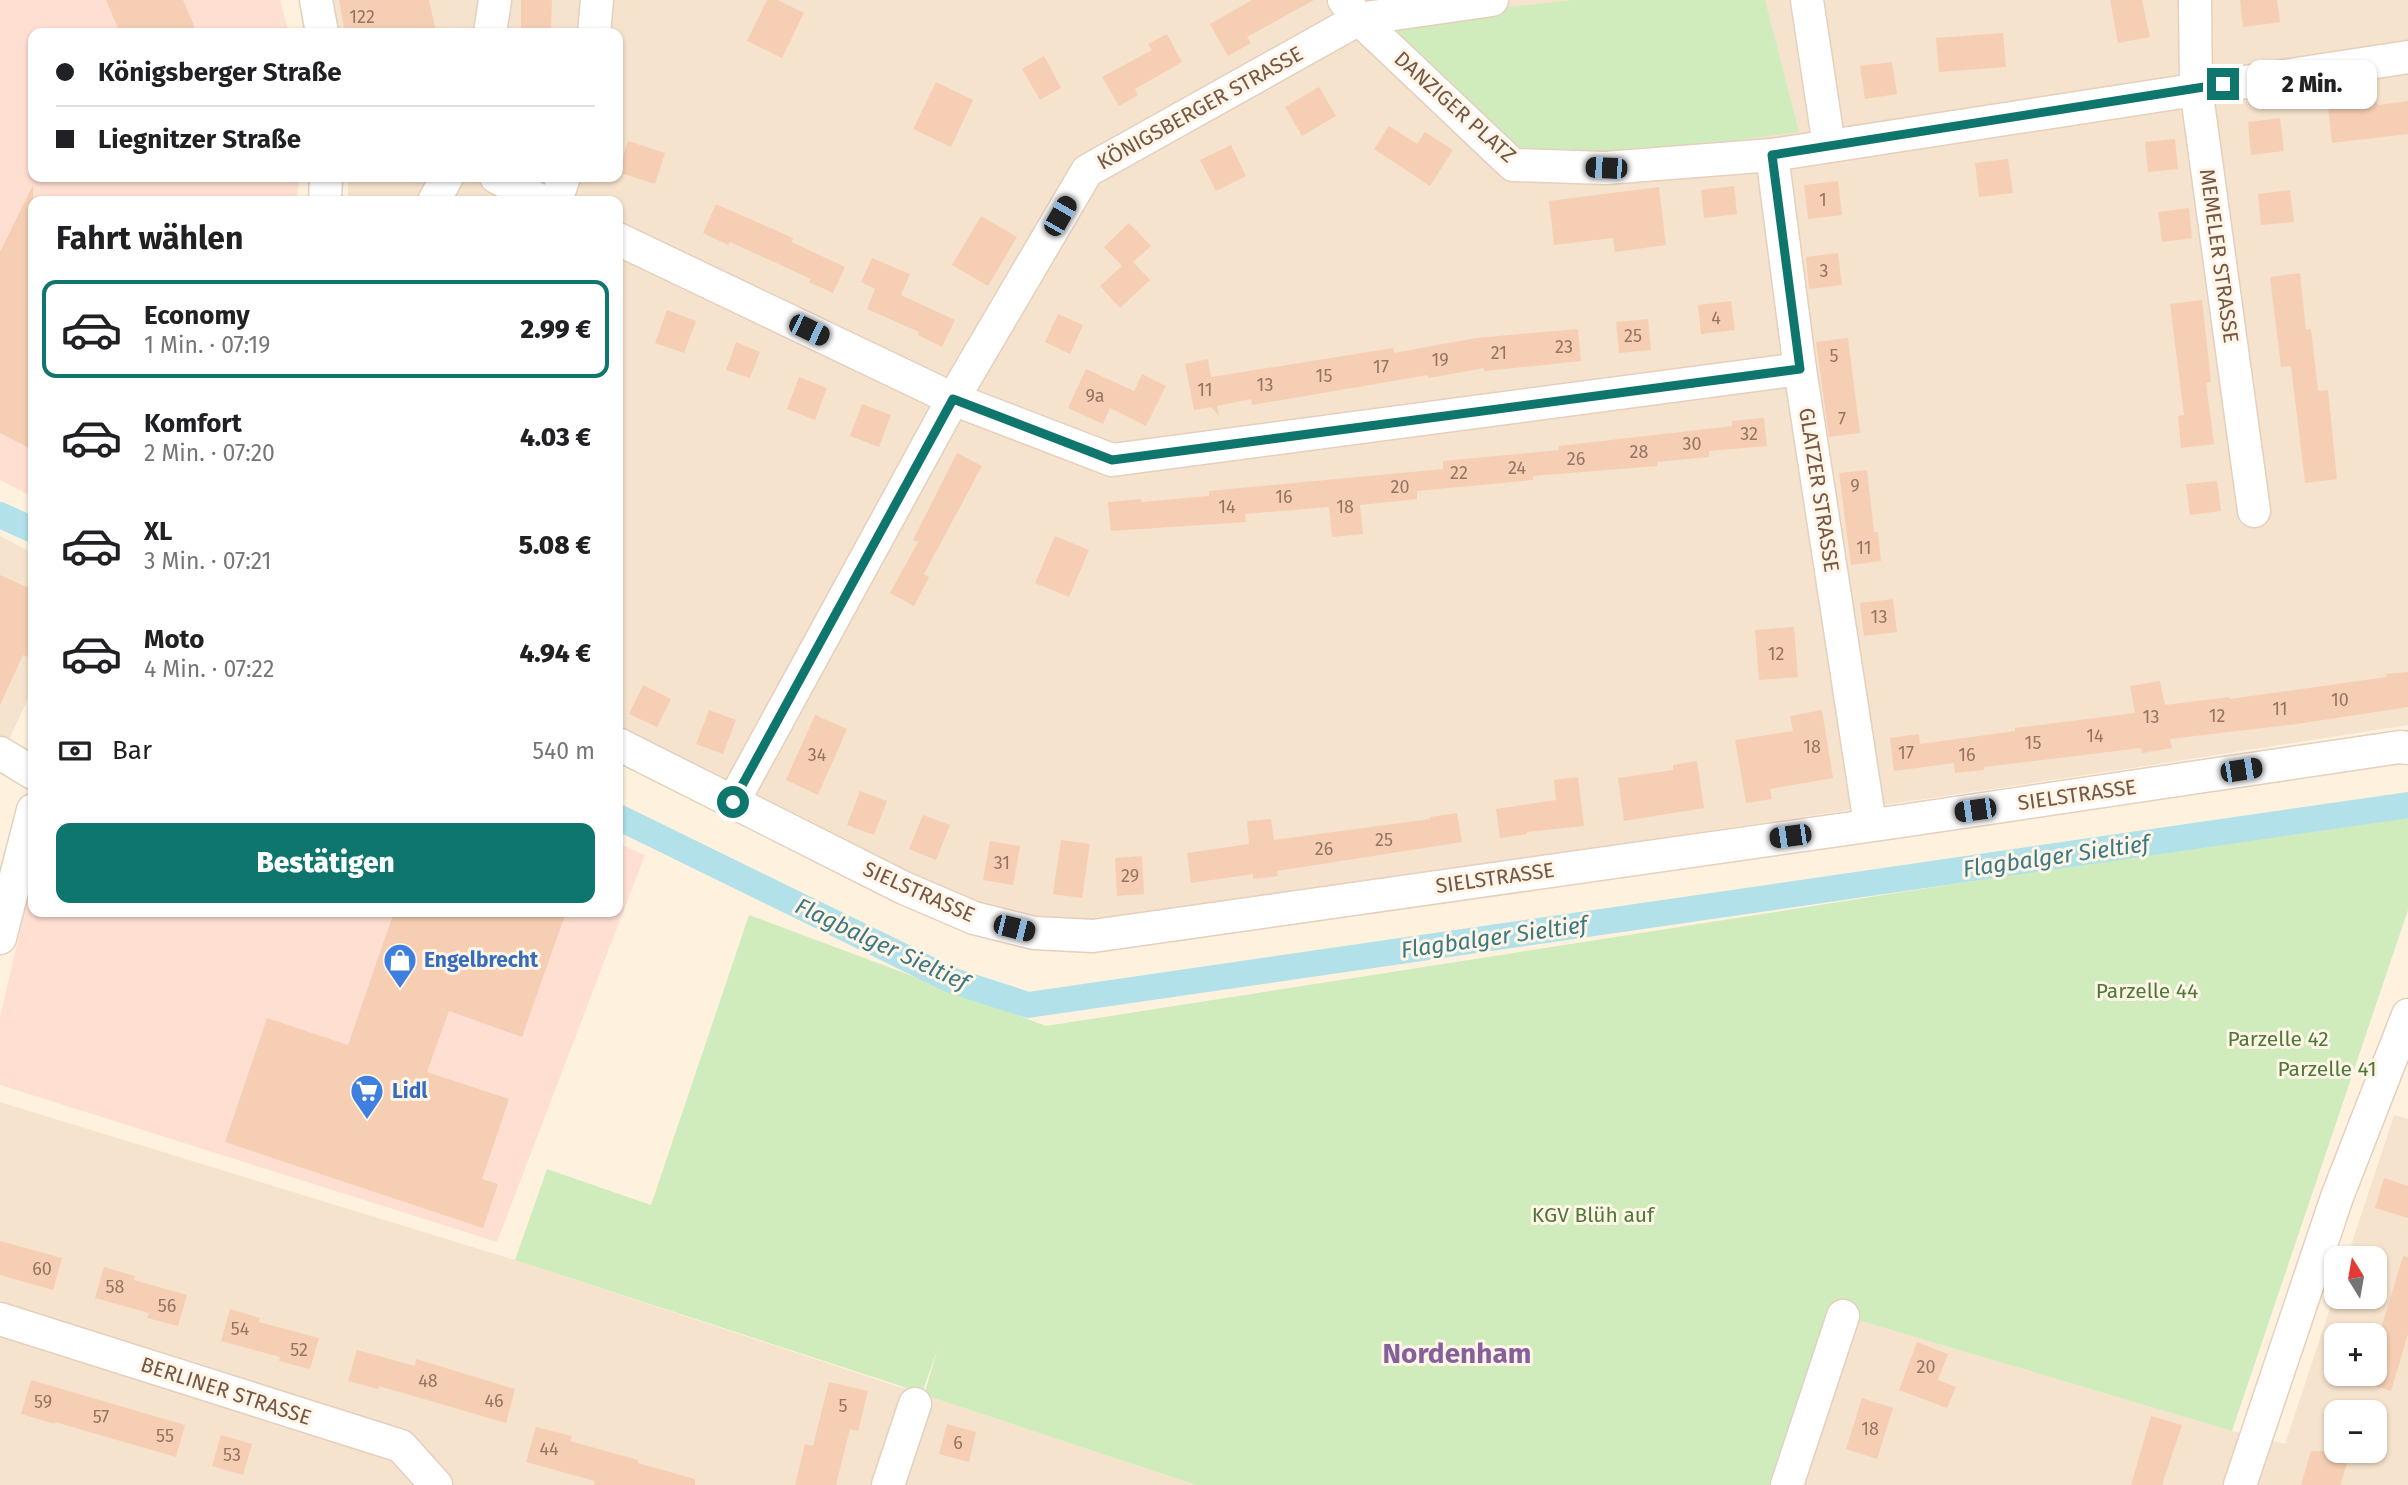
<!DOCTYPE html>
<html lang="de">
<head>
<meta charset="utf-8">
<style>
  :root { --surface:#fff; --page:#f6f6f6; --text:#202124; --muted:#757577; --line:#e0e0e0; --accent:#0f766e }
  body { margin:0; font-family:"Fira Sans",sans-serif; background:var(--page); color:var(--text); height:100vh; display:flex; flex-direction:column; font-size:26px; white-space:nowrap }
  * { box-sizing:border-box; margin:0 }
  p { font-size:23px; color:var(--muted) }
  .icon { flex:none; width:38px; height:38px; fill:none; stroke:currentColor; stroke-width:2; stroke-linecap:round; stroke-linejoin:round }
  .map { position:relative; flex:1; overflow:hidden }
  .sheet { position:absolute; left:28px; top:196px; width:595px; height:721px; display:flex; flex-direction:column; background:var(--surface); border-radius:14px; box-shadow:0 2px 5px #0004 }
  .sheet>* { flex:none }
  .guide { position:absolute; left:28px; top:28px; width:595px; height:154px; border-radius:14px; box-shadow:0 2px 5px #0004; display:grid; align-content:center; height:154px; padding:0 28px; background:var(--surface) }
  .needle { width:46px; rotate:349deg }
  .tools { position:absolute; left:2324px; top:1246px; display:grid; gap:14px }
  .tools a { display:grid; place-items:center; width:63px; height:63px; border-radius:14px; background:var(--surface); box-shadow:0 2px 5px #0004; font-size:35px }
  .end { position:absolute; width:32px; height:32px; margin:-16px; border:9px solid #0f766e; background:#fff; box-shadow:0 0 0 4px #fff }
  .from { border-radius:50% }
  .bubble { position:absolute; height:49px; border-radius:14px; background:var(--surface); box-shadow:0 2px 5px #0004; font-size:23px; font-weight:800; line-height:49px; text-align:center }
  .car { position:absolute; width:21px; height:42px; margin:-21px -10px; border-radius:9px; box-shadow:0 0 5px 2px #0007; background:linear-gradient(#222 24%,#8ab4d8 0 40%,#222 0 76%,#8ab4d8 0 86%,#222 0) }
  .guide b { display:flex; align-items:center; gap:24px; height:66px; font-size:26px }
  .guide b+b { border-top:2px solid var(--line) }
  .guide i { width:18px; height:18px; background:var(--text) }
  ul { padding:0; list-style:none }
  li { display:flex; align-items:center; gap:21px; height:98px; margin:0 14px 10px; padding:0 14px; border:4px solid transparent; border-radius:14px }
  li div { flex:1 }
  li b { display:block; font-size:26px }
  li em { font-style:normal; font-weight:800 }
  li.on { border-color:var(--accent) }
  li>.icon { width:63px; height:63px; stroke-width:1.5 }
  h2 { padding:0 28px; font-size:32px; line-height:84px }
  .pay { display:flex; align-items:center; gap:18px; height:77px; padding:0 28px; font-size:26px }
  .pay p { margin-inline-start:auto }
  .action { display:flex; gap:14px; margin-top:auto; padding:14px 28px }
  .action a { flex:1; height:80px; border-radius:14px; background:var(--accent); color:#fff; font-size:28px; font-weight:800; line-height:80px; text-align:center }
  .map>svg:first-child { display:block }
</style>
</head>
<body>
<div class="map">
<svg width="2408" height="1485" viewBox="0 0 2408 1485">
  <rect width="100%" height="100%" fill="#fef2df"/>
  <g fill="#f6e3cd" fill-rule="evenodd">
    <polygon points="332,0 2408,0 2408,725 2126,769 1093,922 1016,918 951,901 618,738 618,201 348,201 348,177 618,177 618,33 339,33"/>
    <polygon points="0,536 33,553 33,688 0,759"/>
    <polygon points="0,1102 515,1260 1196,1485 0,1485"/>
    <path d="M2394,1115L2408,1119V1485H1804L1858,1320L2232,1431L2285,1444L2336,1290V1297H2375V1258H2347ZM2336,1335H2375V1374H2336ZM2336,1412H2375V1451H2336Z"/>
  </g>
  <g fill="#ffdfd2">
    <polygon points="0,0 280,0 289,33 33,33 33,177 300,177 296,201 33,201 33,497 0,480"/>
    <polygon points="618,843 645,855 497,1242 0,1085 0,1018 33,874 33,912 618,912"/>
  </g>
  <g fill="#d0ecbd">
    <polygon points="1573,0 1765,0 1799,132 1561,164 1527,156 1390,33 1383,21"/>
    <polygon points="2408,813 2408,910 2232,1431 1844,1316 1780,1485 1196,1485 924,1395 938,1348 922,1393 515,1260 547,1169 651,1205 749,915 1046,1026"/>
  </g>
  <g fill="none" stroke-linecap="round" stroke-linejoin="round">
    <g stroke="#b2e1e9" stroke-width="26">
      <polyline points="0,515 33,530"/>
      <polyline points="618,817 951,980 1028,1005 2408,805"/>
    </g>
  </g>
  <g fill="#f6ceb4">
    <polygon points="106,0 183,0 197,33 120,33"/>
    <polygon points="339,0 429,0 436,31 424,33 345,33"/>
    <polygon points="521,0 552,0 551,30 521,29"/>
    <polygon points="767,0 778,0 804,13 782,58 747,41"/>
    <polygon points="1252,0 1314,0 1247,37 1251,43 1228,56 1210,24"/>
    <polygon points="2110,0 2142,0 2150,37 2118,43"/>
    <polygon points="2240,0 2277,0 2280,22 2243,27"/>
    <polygon points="2003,33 2006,67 1939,72 1936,38"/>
    <polygon points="1167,34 1182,62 1135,89 1138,95 1119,106 1102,77 1152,50 1148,44"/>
    <polygon points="1044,56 1061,88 1040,100 1022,69"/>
    <polygon points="1892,62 1897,94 1865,99 1860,66"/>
    <polygon points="936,82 973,100 951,147 913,129"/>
    <polygon points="1319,87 1336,116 1302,136 1285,107"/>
    <polygon points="2408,101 2408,134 2332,143 2328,106 2377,102 2378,105"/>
    <polygon points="2280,118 2284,151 2251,155 2248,122"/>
    <polygon points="1389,126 1417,144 1425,132 1453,150 1430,186 1374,149"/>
    <polygon points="2175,139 2178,169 2148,172 2145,142"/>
    <polygon points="628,141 665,153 655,184 618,172"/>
    <polygon points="1231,145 1246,176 1216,191 1200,160"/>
    <polygon points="2008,159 2013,193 1979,197 1975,163"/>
    <polygon points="1838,181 1842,215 1808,219 1804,185"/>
    <polygon points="33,185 33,450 0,433 0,252"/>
    <polygon points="1734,186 1737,214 1704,218 1701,190"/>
    <polygon points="1659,187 1666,245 1615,252 1613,238 1554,245 1549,201"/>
    <polygon points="2290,190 2294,222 2261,225 2258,194"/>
    <polygon points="716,204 793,238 792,242 845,267 833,293 809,282 811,279 730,242 728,245 703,233"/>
    <polygon points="2189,208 2192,238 2162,242 2158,212"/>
    <polygon points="981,216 1017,237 988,286 952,265"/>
    <polygon points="1129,223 1151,246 1133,262 1150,280 1120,308 1100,286 1122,266 1104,247"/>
    <polygon points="1838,253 1842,285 1809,289 1806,257"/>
    <polygon points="872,258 910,274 901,295 955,320 942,347 918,335 919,332 867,309 875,289 861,282"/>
    <polygon points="2300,273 2306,330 2311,329 2318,391 2328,390 2337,479 2305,483 2291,366 2281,367 2270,277"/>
    <polygon points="2202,300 2211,382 2206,383 2214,444 2181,448 2178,416 2184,415 2170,304"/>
    <polygon points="1731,301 1735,330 1701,334 1698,305"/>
    <polygon points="667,310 696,321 684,353 655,343"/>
    <polygon points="1058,314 1083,325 1070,354 1045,342"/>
    <polygon points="1648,319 1651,350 1619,353 1616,322"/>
    <polygon points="1578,329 1581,361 1484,371 1484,368 1429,378 1428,375 1252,405 1251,399 1217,406 1219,416 1211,407 1194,410 1185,364 1208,359 1211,377 1218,376 1393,348 1394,353 1476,338"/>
    <polygon points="1848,338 1860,433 1829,437 1816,342"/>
    <polygon points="736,342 760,352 750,378 726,370"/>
    <polygon points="1086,369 1134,391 1142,374 1166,386 1146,426 1110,408 1103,424 1068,408"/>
    <polygon points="799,377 827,388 815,420 787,409"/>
    <polygon points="862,404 891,415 879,447 850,436"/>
    <polygon points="1764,418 1767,446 1709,451 1709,457 1657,462 1657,466 1533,476 1533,480 1417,491 1417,499 1360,505 1363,534 1332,537 1329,507 1245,514 1246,522 1111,531 1108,502 1141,499 1142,502 1209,496 1209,491 1443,469 1443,461 1559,450 1559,446 1732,426 1732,421"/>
    <polygon points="957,453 982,466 924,574 929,577 914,606 890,593 918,542 913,540"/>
    <polygon points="1867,470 1874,532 1878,532 1881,561 1851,565 1839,473"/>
    <polygon points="2217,481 2221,511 2190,515 2186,484"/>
    <polygon points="1055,536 1089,550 1069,597 1035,583"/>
    <polygon points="0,575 33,590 33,659 23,655 0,705"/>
    <polygon points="1893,599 1897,632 1864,636 1860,603"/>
    <polygon points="1794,627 1798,677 1759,680 1755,630"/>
    <polygon points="2408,672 2408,707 2297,724 2170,739 2172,748 2142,753 2141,748 1984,767 1984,770 1955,773 1954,763 1894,771 1890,738 1919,734 1920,744 2015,731 2015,728 2135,713 2130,686 2160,681 2165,705 2230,697 2230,699 2387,677 2386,674"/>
    <polygon points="643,685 671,699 657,727 629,714"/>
    <polygon points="709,710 736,720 723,754 696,744"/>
    <polygon points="1822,710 1833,778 1770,789 1772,799 1746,803 1735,740 1793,731 1790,716"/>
    <polygon points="815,715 847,729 818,795 786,780"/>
    <polygon points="1697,761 1704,808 1624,821 1618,778 1673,770 1673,765"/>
    <polygon points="1578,777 1584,826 1527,832 1527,834 1500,838 1496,809 1556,800 1554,780"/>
    <polygon points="860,791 887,801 874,835 847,825"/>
    <polygon points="1457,813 1462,842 1277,871 1278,876 1253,879 1253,874 1191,883 1187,853 1249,844 1247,821 1271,819 1274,840 1430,819 1430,817"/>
    <polygon points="923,815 950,825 936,860 909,849"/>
    <polygon points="1061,840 1090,844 1082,898 1053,894"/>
    <polygon points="990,841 1020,846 1013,885 983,880"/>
    <polygon points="1142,856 1144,894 1117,896 1115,858"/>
    <polygon points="394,912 566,912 522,1037 449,1011 427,1072 509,1099 482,1179 498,1184 483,1228 225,1142 267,1018 348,1045"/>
    <polygon points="2384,1178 2408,1186 2408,1218 2375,1208"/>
    <polygon points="0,1241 62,1258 53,1290 0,1275"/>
    <polygon points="2403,1256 2408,1257 2408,1334 2391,1391 2375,1386 2375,1349"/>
    <polygon points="104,1267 135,1276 134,1280 187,1295 178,1326 147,1318 149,1313 95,1298"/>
    <polygon points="230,1309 260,1318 259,1322 319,1338 310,1369 279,1361 280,1357 221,1341"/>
    <polygon points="1917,1342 1948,1354 1938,1380 1956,1387 1947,1408 1899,1390"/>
    <polygon points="357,1350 415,1366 416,1359 515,1389 506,1423 379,1386 378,1389 348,1381"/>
    <polygon points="31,1380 185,1425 176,1457 55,1422 55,1424 21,1414"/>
    <polygon points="829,1382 868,1391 858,1431 850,1429 836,1485 795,1485 805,1444 813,1446"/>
    <polygon points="1862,1398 1893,1408 1877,1459 1846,1449"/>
    <polygon points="2151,1416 2182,1425 2162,1485 2131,1485"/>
    <polygon points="947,1424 976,1432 969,1462 939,1454"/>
    <polygon points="536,1427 572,1436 570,1441 638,1460 638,1463 695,1479 695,1485 594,1485 595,1481 526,1462"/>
    <polygon points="221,1435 252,1444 243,1475 212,1466"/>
    <polygon points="2311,1451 2351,1451 2340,1485 2301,1485"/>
  </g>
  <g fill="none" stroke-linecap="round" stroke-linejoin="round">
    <defs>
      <g id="minor">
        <polyline points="316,0 322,33"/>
        <polyline points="1344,0 1359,19 1513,165 1606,168 1772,155 2408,57"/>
        <polyline points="1807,0 1829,146"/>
        <polyline points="2195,0 2196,88 2254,511"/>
        <polyline points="490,33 495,0"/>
        <polyline points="594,33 597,0"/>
        <polyline points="1772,155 1800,369 1870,824"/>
        <polyline points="496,177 541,201"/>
        <polyline points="325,201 326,177"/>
        <polyline points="434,201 447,177"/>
        <polyline points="556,201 564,177"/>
        <polyline points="618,239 953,399 1112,460 1800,369"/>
        <polyline points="618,744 904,888 974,918 1034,933 1093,936 1895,822 2400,747 2408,748"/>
        <polyline points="0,753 33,773"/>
        <polyline points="733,802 953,399 1087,171 1359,19 1492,0"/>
        <polyline points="0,938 33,810"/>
        <polyline points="0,1319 401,1446 436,1485"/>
        <polyline points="888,1485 915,1404"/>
        <polyline points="1787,1485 1843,1316"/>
        <polyline points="2240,1485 2337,1197 2408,1015"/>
      </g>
    </defs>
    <use href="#minor" stroke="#e5cfbd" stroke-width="35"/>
    <use href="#minor" stroke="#fff" stroke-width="32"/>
  </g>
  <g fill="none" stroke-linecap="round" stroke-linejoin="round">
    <polyline stroke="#0f766e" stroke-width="9" points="733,802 953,399 1112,460 1800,369 1772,155 2223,84"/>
  </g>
  <defs>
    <symbol id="shop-pin" viewBox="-11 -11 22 30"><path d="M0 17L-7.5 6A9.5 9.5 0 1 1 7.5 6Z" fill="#3f7fe0" stroke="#fff5e7"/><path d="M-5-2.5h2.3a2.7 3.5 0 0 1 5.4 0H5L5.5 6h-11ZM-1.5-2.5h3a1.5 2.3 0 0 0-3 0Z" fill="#fff"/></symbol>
    <symbol id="supermarket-pin" viewBox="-11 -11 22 30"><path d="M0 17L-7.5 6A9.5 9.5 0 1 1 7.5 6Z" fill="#3f7fe0" stroke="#fff5e7"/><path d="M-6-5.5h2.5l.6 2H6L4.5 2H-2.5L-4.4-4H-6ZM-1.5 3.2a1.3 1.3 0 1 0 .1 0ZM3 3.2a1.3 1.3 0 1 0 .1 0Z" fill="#fff"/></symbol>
  </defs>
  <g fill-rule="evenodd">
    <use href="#shop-pin" x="381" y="941" width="38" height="52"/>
    <use href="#supermarket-pin" x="348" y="1072" width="38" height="52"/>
  </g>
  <g text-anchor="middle" stroke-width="6" stroke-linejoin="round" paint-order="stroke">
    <g font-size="18" fill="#967461">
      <text x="362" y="23">122</text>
      <text x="1823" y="206">1</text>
      <text x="1824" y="277">3</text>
      <text x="1716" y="324">4</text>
      <text x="1633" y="342">25</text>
      <text x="1564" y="353">23</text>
      <text x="1499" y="359">21</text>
      <text x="1834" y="362">5</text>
      <text x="1440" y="366">19</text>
      <text x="1381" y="373">17</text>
      <text x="1324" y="382">15</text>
      <text x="1265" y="391">13</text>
      <text x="1205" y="396">11</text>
      <text x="1095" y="402">9a</text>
      <text x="1842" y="425">7</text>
      <text x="1749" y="440">32</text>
      <text x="1692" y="450">30</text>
      <text x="1639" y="458">28</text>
      <text x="1576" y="465">26</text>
      <text x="1517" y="474">24</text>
      <text x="1459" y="479">22</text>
      <text x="1855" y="492">9</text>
      <text x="1400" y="493">20</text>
      <text x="1284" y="503">16</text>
      <text x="1227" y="513">14</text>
      <text x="1345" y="513">18</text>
      <text x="1864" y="554">11</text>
      <text x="1879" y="623">13</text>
      <text x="1776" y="660">12</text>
      <text x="2340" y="706">10</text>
      <text x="2280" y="715">11</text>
      <text x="2217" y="722">12</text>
      <text x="2151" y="723">13</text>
      <text x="2095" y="742">14</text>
      <text x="2033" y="749">15</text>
      <text x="1812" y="753">18</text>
      <text x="1906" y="759">17</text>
      <text x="817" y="761">34</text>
      <text x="1967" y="761">16</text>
      <text x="1384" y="846">25</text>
      <text x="1324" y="855">26</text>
      <text x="1002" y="869">31</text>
      <text x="1130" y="882">29</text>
      <text x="42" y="1275">60</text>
      <text x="115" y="1293">58</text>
      <text x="167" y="1312">56</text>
      <text x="240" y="1335">54</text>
      <text x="299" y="1356">52</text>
      <text x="1926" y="1373">20</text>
      <text x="428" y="1387">48</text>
      <text x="494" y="1407">46</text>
      <text x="43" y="1408">59</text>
      <text x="843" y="1412">5</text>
      <text x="101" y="1423">57</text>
      <text x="1870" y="1435">18</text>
      <text x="165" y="1442">55</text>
      <text x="958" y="1449">6</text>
      <text x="549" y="1455">44</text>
      <text x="232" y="1461">53</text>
    </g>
    <g font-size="21" fill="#765645" stroke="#fff5e7">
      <text transform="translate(1455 107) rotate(42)" y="7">DANZIGER PLATZ</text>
      <text transform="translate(1200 108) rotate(-29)" y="7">KÖNIGSBERGER STRASSE</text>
      <text transform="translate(2219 256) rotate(82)" y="7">MEMELER STRASSE</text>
      <text transform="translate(1819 490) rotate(81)" y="7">GLATZER STRASSE</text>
      <text transform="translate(2077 795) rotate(-8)" y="7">SIELSTRASSE</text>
      <text transform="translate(1495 878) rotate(-8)" y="7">SIELSTRASSE</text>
      <text transform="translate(919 892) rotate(24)" y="7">SIELSTRASSE</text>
      <text transform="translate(226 1391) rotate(18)" y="7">BERLINER STRASSE</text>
    </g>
    <g font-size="21" font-weight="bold" fill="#366cbe" stroke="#fff5e7" text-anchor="start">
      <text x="424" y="967">Engelbrecht</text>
      <text x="392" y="1098">Lidl</text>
    </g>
    <g font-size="21" fill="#4c783a" stroke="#fff5e7">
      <text x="2147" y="998">Parzelle 44</text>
      <text x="2278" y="1046">Parzelle 42</text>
      <text x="2327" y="1076">Parzelle 41</text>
      <text x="1593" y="1222">KGV Blüh auf</text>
    </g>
    <g font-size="23" font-style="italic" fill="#3a7985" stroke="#fff5e7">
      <text transform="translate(2056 856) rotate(-8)" y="8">Flagbalger Sieltief</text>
      <text transform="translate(1494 937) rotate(-8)" y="8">Flagbalger Sieltief</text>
      <text transform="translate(882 944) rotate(25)" y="8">Flagbalger Sieltief</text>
    </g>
    <g font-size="28" font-weight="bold" fill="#86609b" stroke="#fff5e7">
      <text x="1457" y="1363">Nordenham</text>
    </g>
  </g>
</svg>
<div class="tools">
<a><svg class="needle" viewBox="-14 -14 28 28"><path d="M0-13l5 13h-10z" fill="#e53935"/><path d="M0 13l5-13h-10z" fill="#757577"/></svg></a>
<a>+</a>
<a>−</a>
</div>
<i class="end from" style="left:733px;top:802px"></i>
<i class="end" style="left:2223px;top:84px"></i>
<div class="bubble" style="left:2247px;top:60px;width:130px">2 Min.</div>
<i class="car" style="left:1606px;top:168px;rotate:272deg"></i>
<i class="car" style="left:1060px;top:216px;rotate:30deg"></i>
<i class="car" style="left:809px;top:330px;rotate:116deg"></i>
<i class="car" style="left:2241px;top:770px;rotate:81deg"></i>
<i class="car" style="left:1975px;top:810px;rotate:262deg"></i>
<i class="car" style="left:1790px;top:836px;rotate:262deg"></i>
<i class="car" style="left:1014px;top:928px;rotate:104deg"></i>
<div class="guide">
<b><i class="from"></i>Königsberger Straße</b>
<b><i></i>Liegnitzer Straße</b>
</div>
<section class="sheet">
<h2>Fahrt wählen</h2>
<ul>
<li class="on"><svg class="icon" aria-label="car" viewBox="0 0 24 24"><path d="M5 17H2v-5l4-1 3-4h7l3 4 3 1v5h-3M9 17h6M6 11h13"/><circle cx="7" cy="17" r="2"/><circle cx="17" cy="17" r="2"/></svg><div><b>Economy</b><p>1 Min. · 07:19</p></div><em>2.99 €</em></li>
<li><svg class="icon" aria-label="car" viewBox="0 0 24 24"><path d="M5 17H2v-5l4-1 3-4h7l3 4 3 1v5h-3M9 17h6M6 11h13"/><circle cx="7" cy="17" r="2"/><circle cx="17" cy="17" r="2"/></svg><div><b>Komfort</b><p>2 Min. · 07:20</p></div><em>4.03 €</em></li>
<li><svg class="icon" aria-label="car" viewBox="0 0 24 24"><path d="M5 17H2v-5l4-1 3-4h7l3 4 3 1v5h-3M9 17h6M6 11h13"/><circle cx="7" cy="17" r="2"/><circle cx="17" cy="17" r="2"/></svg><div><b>XL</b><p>3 Min. · 07:21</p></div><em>5.08 €</em></li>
<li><svg class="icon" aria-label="car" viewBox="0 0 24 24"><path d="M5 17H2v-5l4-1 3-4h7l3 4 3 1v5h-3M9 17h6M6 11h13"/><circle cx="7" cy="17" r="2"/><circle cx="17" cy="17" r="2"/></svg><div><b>Moto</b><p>4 Min. · 07:22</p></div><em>4.94 €</em></li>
</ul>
<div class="pay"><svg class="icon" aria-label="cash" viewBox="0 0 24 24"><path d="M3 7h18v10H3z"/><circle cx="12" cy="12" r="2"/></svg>Bar<p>540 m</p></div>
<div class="action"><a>Bestätigen</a></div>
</section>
</div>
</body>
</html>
